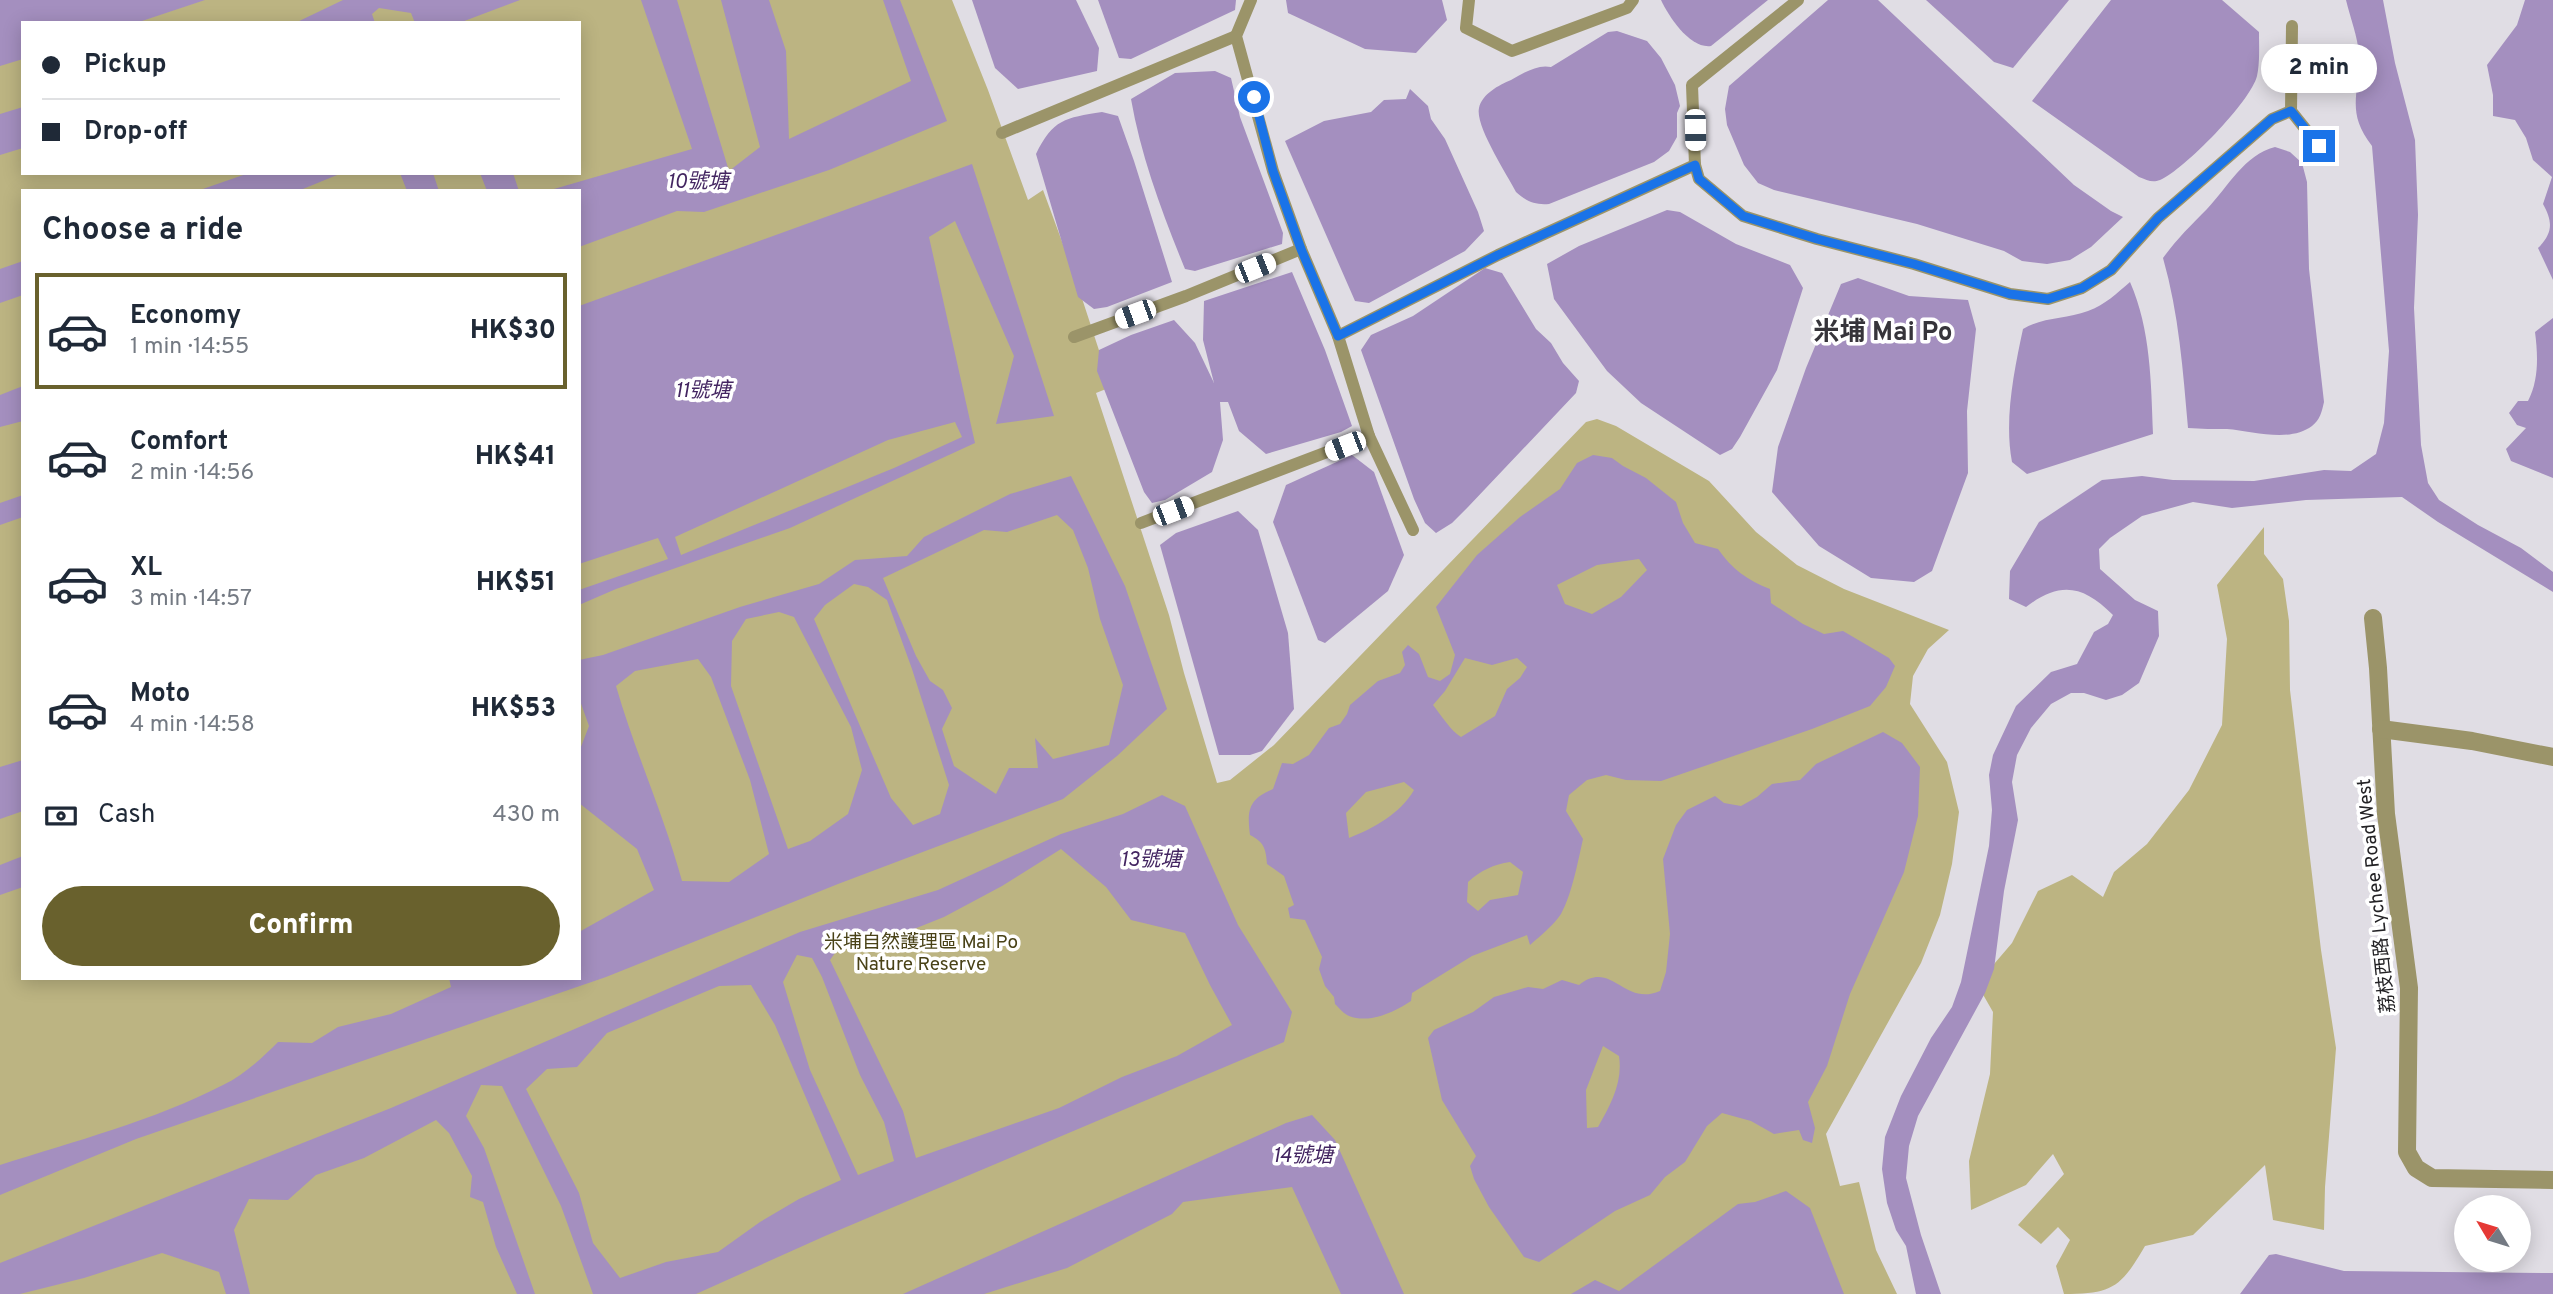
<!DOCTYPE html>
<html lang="en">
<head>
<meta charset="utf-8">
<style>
  :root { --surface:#fff; --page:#f6f6f7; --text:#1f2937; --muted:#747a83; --line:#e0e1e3; --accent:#69612d }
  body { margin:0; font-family:Overpass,"Noto Sans TC",sans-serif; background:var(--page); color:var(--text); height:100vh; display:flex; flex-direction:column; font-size:26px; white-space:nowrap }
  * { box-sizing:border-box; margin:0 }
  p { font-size:23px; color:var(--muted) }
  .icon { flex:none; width:38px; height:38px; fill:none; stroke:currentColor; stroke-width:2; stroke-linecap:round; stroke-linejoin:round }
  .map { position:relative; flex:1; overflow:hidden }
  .side { position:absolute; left:21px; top:189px; width:560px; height:791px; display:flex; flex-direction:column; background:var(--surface); border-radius:0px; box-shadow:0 4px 18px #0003 }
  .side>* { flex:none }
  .banner { position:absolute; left:21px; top:21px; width:560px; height:154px; border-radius:0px; box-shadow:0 4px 18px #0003; display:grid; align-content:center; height:154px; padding:0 21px; background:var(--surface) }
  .needle { width:46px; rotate:308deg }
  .tools { position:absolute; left:2454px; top:1195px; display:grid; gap:14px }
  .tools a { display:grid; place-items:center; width:77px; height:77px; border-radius:50%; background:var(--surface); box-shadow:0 4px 18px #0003; font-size:35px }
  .end { position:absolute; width:32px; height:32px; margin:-16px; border:9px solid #1a73e8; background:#fff; box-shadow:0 0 0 4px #fff }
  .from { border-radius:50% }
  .bubble { position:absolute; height:49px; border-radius:24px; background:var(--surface); box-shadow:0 4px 18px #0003; font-size:23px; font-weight:800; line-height:49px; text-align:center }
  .car { position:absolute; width:21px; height:42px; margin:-21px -10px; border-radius:9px; box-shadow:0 0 5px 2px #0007; background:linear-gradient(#fff 24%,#345 0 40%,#fff 0 76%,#345 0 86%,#fff 0) }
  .banner b { display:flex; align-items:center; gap:24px; height:66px; font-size:26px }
  .banner b+b { border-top:2px solid var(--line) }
  .banner i { width:18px; height:18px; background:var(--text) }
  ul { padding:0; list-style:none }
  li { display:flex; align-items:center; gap:21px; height:116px; margin:0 14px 10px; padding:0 7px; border:4px solid transparent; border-radius:0px }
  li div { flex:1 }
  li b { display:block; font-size:26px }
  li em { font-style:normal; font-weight:800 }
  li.selected { border-color:var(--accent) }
  li>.icon { width:63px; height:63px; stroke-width:1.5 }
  h2 { padding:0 21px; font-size:32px; line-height:84px }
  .pay { display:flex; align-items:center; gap:18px; height:77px; padding:0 21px; font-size:26px }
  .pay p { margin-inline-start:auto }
  .action { display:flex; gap:14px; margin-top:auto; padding:14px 21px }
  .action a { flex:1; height:80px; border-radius:42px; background:var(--accent); color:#fff; font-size:28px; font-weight:800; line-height:80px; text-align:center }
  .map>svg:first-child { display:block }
</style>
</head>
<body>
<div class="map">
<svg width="2553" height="1294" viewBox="0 0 2553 1294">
  <rect width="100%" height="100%" fill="#e0dde4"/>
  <g fill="#bcb482" fill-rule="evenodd">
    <path d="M0,0H952L988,90L1028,200L1043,190L1074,274L1111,387L1096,393L1169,615L1184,673L1217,783L1230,780L1274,745L1586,422L1597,419L1616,426L1709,481L1756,532L1797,565L1844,589L1949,630L1928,649L1913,676L1910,704L1947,762L1959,812L1952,864L1940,915L1921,963L1826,1134L1840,1186L1859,1182L1876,1250L1897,1294H0ZM23,23H579V173H23ZM23,191H579V978H23Z"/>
    <path d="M2264,527V554L2283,579L2289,621L2290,690L2321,950L2336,1048L2325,1187L2324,1230L2273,1220L2265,1165L2193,1235L2145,1246C2121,1287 2113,1294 2064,1294L2056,1266L2070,1240L2058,1227L2041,1244L2018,1225L2064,1174L2053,1154L2026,1185L1971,1210L1969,1161L1990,1074L1993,1012L1977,984L2012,943L2038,891L2072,875L2103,897L2114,872L2147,844L2189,790L2222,725L2227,639L2217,585Z"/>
  </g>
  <g fill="#a48fbf" fill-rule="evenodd">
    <polygon points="0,0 205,0 136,23 23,23 23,59 0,66"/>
    <polygon points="343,0 520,0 459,23 415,23 411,13 379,8 372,14 375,23 295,23"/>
    <polygon points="641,0 677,0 729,171 760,147 721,0 769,0 786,51 789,139 911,81 883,0 900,0 947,121 829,170 704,212 677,211 579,247 579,191 547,191 692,149"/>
    <polygon points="972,0 1076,0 1099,48 1097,71 1018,89 995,68"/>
    <polygon points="1098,0 1236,0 1235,10 1131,59 1119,58"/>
    <polygon points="1286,0 1442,0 1447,20 1416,53 1365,49 1288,13"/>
    <path d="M1661,0H1768L1711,46C1690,49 1669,17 1661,0Z"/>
    <polygon points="1828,0 1878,0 2074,185 2111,211 2123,217 2091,247 2070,260 2047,264 2022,261 2004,251 1917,224 1774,190 1758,183 1744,165 1727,125 1725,109 1729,86"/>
    <polygon points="1926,0 2069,0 2013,68 1994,62"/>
    <path d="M2111,0H2222L2259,32C2259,46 2260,63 2257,76C2251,101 2184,170 2160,180C2152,183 2147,180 2139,177L2032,101Z"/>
    <path d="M2346,0H2383L2395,63L2415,140L2418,215L2414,308L2421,445L2428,483L2439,500L2478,525L2521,548L2553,572V592L2438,522L2402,497L2306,500L2232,508L2193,502L2142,516L2110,538L2099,549L2100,569L2135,600L2158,611L2159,636L2139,683L2122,695L2106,700L2084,693H2071L2051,704L2031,728L2017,755L2012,782L2018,820L2004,891L1994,969L1985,993L1918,1116L1909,1146L1906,1178L1921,1235L1941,1294H1916L1906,1246L1896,1230L1887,1203L1882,1169L1885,1137L1901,1096L1931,1038L1952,1007L1961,982L1989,846L1992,810L1989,775L1993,755L2016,706L2051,672L2077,664L2094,632L2108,624L2113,615C2083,585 2060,581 2026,607L2009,599L2010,571L2039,522L2102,480L2142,476L2173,480L2254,481L2324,470L2351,471L2376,454L2384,423L2389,351L2372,146C2345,111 2360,94 2359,55C2358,37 2350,17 2346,0Z"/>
    <path d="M2525,0H2553V280L2538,248C2553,233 2553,222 2543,204L2552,177L2533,160L2526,138L2515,120L2493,116V95L2487,65L2517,25Z"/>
    <path d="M1617,31L1647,41L1661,58L1675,85L1680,106L1677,113V137L1669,151L1654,162L1549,204C1535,205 1527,202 1516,192C1507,174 1475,126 1479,108C1482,94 1499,85 1511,80C1524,73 1537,64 1551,67L1608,32Z"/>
    <path d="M1215,71L1231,78L1240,117L1283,233L1282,244L1195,271L1185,269C1163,215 1141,157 1131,99L1175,73Z"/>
    <polygon points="1410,89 1428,106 1431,119 1445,139 1478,212 1484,231 1465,251 1369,303 1355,301 1285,141 1324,121 1371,112 1384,100 1406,99"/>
    <polygon points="23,107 23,148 0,155 0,114"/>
    <path d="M1102,112L1118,116L1134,161L1172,282L1107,307L1094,309L1078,297L1036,154C1053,119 1065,118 1102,112Z"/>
    <path d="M2275,147L2290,152L2302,163L2307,182L2309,269L2324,402C2322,411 2320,420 2312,426C2289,443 2253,431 2227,429C2214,429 2201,429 2188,428C2183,371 2179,314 2163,258C2176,240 2191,225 2207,209C2228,187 2244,155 2275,147Z"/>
    <path d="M972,164L1054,416L996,424L1014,356L955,221L929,237L975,443L790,528L616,589L579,605V590L668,559L658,538L579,564V306ZM955,422L962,437L894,468L681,555L675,537L888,440Z"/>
    <polygon points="249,173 342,173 298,191 197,191"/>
    <polygon points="400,173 433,173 439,191 407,191"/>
    <polygon points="480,173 513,173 519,191 487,191"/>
    <polygon points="1667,210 1680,212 1736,244 1790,265 1803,288 1777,370 1740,437 1732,449 1720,455 1641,403 1607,371 1554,299 1547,264 1579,246"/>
    <polygon points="23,261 23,295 0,303 0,269"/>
    <polygon points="1485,268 1502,273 1536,329 1551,343 1563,363 1579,381 1576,393 1468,507 1452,523 1436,533 1425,523 1414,499 1361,350 1371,335 1413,316"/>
    <polygon points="1292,272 1325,350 1352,426 1341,432 1266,454 1239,431 1228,402 1220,402 1223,440 1212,472 1165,500 1152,503 1144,492 1097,371 1099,350 1131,335 1174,320 1195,343 1214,383 1203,340 1204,301"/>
    <polygon points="1858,278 1909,296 1968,300 1976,329 1967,411 1968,473 1932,571 1914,582 1871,578 1819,546 1772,492 1778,447 1806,368 1841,284"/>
    <path d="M2130,282C2151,330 2151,383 2153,434L2027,474L2012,462C2004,420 2014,371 2023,329C2043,317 2066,319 2088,311C2105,305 2117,293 2130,282Z"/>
    <path d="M2553,318V478L2511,461L2506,449L2526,428L2517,425L2509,413L2518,401H2528C2539,380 2538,355 2535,332Z"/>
    <polygon points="23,386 23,421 0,427 0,395"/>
    <polygon points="1352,455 1374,472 1404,555 1388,591 1325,643 1318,640 1273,522 1286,485"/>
    <path d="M1593,455L1612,458L1623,466L1646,478L1676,502L1683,523L1695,543L1718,549C1731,568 1748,581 1770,589L1771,603L1803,624L1824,634L1843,631L1889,658L1895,666L1886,687L1870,706L1812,729L1661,781L1626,780L1606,775L1587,780L1569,795L1566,811L1583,839C1578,861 1572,894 1561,914C1554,925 1540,936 1530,945L1527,935L1472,956L1412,993L1411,1001C1394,1012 1370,1024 1349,1016C1344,1014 1339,1008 1335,1004L1334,997L1325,986L1319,969L1322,957L1305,920L1290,918L1288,908L1294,905L1284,876L1267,864C1266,849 1264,842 1250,835C1247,811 1248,799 1273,789L1282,763L1293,764L1309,755L1329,728L1340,724L1347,714L1350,705L1378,681L1400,673L1405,665L1402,652L1408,645L1419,654L1428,677L1440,681L1450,674L1455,655L1436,607L1477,555L1520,517L1560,489L1577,463ZM1639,559L1647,570L1621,597L1592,614L1565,604L1557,585L1597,565ZM1465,658L1492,665L1517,658L1527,667L1520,678L1507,689L1495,716L1461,737C1451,731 1441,715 1433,705L1445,691ZM1404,782L1414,790C1400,814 1374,828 1349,838L1346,813L1366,792ZM1510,862L1523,872L1518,895L1490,900L1478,911L1467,902L1468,882C1480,871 1494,864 1510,862Z"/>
    <path d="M1071,476L1125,586L1167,709L1117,756L1063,799L838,884L606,977L136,1139L0,1195V1165C75,1141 153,1121 223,1085C244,1075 262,1058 278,1042L312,1043L338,1027L391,1014L451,987L449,978H579V932L654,890L637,849L579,803V752L589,726L579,698V660L603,655L740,607L819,584L855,560L907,556L924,537L1010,494ZM1057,515L1073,530L1088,568L1100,619L1123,685L1109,745L1053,759L1035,738L1038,768H1009L996,794L954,766L942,729L952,708L943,690L930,681L916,656L883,578L984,530L1007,532ZM854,584L868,587L887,600L912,669L949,785L940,814L913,825L891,798L814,619L825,605ZM779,612L794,617L851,727L862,770L848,814L810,841L788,849L731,686L732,641L746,619ZM698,659L711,677L750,780L769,854L729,882L682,881C664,815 635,752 616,686L635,671Z"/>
    <polygon points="23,495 23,517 0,525 0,503"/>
    <polygon points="1238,511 1258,530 1288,633 1294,709 1262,751 1250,755 1219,755 1160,545 1176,533"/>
    <path d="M1883,732L1902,743L1920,767L1918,816L1904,872L1850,994L1827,1066L1808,1102L1815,1128L1812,1143L1803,1140L1799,1130L1774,1134L1751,1121L1722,1113L1707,1126L1685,1162L1665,1177L1650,1195L1615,1211L1539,1262L1524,1257L1489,1207L1474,1179L1470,1166L1476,1156L1442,1100L1428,1038L1434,1030L1473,1012L1494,997L1528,987L1543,989L1562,980L1579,985C1612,959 1623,1007 1660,991L1666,972L1670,934L1663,859L1676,825L1687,810L1715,796L1724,803L1741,806L1757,797L1772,784L1800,780L1816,764ZM1603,1046L1619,1056C1623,1082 1611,1104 1598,1127L1587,1128L1586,1090Z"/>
    <polygon points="23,760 23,811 0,819 0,767"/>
    <path d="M1162,795L1185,806L1238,925L1292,1012L1284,1042L825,1236L696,1294H593L561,1206L502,1086L481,1085L466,1116L484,1148L535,1294H517L496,1247L483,1202L470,1197L472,1176L449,1133L436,1120L364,1158L316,1175L288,1200L249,1199L234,1230L250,1294H226L219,1272L162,1253L84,1278L20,1294H0V1263L391,1108L800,932L938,890L1061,834L1123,814ZM1061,849L1106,887L1131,920L1185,933L1210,985L1232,1025L1177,1056L1122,1077L1059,1108L916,1158L903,1111L830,960L842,943L884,941L944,917L1002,886ZM797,955L812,958L822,977L860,1075L884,1122L894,1161L858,1175L810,1070L783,982ZM751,985L775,1025L841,1180L799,1199L760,1222L718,1252L666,1262L620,1278L593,1243L579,1193L526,1089L547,1069L577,1067L607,1033L719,986Z"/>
    <polygon points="23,856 23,887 0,895 0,865"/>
    <polygon points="1312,1115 1335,1140 1404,1294 1341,1294 1292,1187 1183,1202 1172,1214 1067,1268 984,1294 903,1294 1286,1123"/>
    <polygon points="1786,1191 1810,1208 1844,1294 1571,1294 1595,1280 1619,1291 1738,1204 1755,1202"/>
    <polygon points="2276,1254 2344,1271 2553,1273 2553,1294 2240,1294 2269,1255"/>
  </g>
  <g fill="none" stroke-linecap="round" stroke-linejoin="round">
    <g stroke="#9b9469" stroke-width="12">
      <polyline points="1251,0 1236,36 1273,171 1301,249 1338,336 1369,436 1413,530"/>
      <polyline points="1469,0 1466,28 1512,51 1627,8 1633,0"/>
      <polyline points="1798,0 1692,85 1695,165 1699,179 1743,216 1817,239 1914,264 2010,294 2048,299 2082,288 2111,270 2158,218 2272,119 2291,111"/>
      <polyline points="2292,26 2291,111 2319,146"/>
      <polyline points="1002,133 1236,36"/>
      <polyline points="1338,336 1498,255 1695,165"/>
      <polyline points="1074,337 1186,296 1301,249"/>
      <polyline points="1141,523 1369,436"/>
    </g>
    <g stroke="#9b9469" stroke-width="18">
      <polyline points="2373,618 2378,668 2386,814 2409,988 2407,1152 2416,1168 2432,1178 2553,1180"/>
      <polyline points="2381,729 2472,741 2553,757"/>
    </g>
  </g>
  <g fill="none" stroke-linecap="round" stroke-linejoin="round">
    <polyline stroke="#1a73e8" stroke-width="9" points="1254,97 1273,171 1301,249 1338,336 1498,255 1695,165 1699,179 1743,216 1817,239 1914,264 2010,294 2048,299 2082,288 2111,270 2158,218 2272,119 2291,111 2319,146"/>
  </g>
  <g text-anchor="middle" stroke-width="7" stroke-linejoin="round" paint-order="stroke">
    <g font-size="19" fill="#232225" stroke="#fff">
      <text transform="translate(2375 896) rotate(-96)" y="7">荔枝西路 Lychee Road West</text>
    </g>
    <g font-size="19" fill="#494217" stroke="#fff">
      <text x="921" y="948">米埔自然護理區 Mai Po<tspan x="921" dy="22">Nature Reserve</tspan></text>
    </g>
    <g font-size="21" font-style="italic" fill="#432561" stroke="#fff">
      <text x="698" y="188">10號塘</text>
      <text x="703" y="397">11號塘</text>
      <text x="1151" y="866">13號塘</text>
      <text x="1303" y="1162">14號塘</text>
    </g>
    <g font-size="26" font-weight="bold" fill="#36343a" stroke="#fff">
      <text x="1883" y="340">米埔 Mai Po</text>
    </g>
  </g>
</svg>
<div class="tools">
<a><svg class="needle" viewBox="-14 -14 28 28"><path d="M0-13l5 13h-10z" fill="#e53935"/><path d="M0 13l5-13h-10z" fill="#747a83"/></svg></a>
</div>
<i class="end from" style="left:1254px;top:97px"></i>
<i class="end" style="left:2319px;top:146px"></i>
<div class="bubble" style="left:2261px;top:44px;width:116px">2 min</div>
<i class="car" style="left:1695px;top:130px;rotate:179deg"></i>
<i class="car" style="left:1255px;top:268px;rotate:68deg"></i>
<i class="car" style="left:1135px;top:314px;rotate:250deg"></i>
<i class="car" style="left:1345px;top:446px;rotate:249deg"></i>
<i class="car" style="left:1173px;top:511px;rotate:69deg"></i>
<div class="banner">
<b><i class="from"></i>Pickup</b>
<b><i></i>Drop-off</b>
</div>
<section class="side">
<h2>Choose a ride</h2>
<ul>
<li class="selected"><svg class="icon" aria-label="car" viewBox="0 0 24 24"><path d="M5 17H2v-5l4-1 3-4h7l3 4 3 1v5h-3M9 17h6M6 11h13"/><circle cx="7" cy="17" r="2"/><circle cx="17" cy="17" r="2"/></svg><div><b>Economy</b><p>1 min · 14:55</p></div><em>HK$30</em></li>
<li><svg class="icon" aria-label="car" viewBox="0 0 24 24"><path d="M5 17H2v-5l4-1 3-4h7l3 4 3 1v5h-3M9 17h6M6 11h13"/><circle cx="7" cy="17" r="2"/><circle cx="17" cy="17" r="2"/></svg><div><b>Comfort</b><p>2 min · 14:56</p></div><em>HK$41</em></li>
<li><svg class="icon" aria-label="car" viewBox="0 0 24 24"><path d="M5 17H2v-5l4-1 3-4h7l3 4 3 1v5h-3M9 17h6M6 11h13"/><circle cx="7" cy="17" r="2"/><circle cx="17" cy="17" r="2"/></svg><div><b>XL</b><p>3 min · 14:57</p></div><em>HK$51</em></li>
<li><svg class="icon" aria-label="car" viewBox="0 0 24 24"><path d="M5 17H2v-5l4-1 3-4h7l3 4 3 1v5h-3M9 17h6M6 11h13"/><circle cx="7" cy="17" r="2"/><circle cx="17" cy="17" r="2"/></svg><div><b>Moto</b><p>4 min · 14:58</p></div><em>HK$53</em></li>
</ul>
<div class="pay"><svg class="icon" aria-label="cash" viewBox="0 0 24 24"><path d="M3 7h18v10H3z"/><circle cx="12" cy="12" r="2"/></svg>Cash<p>430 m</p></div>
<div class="action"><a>Confirm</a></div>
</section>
</div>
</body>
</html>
